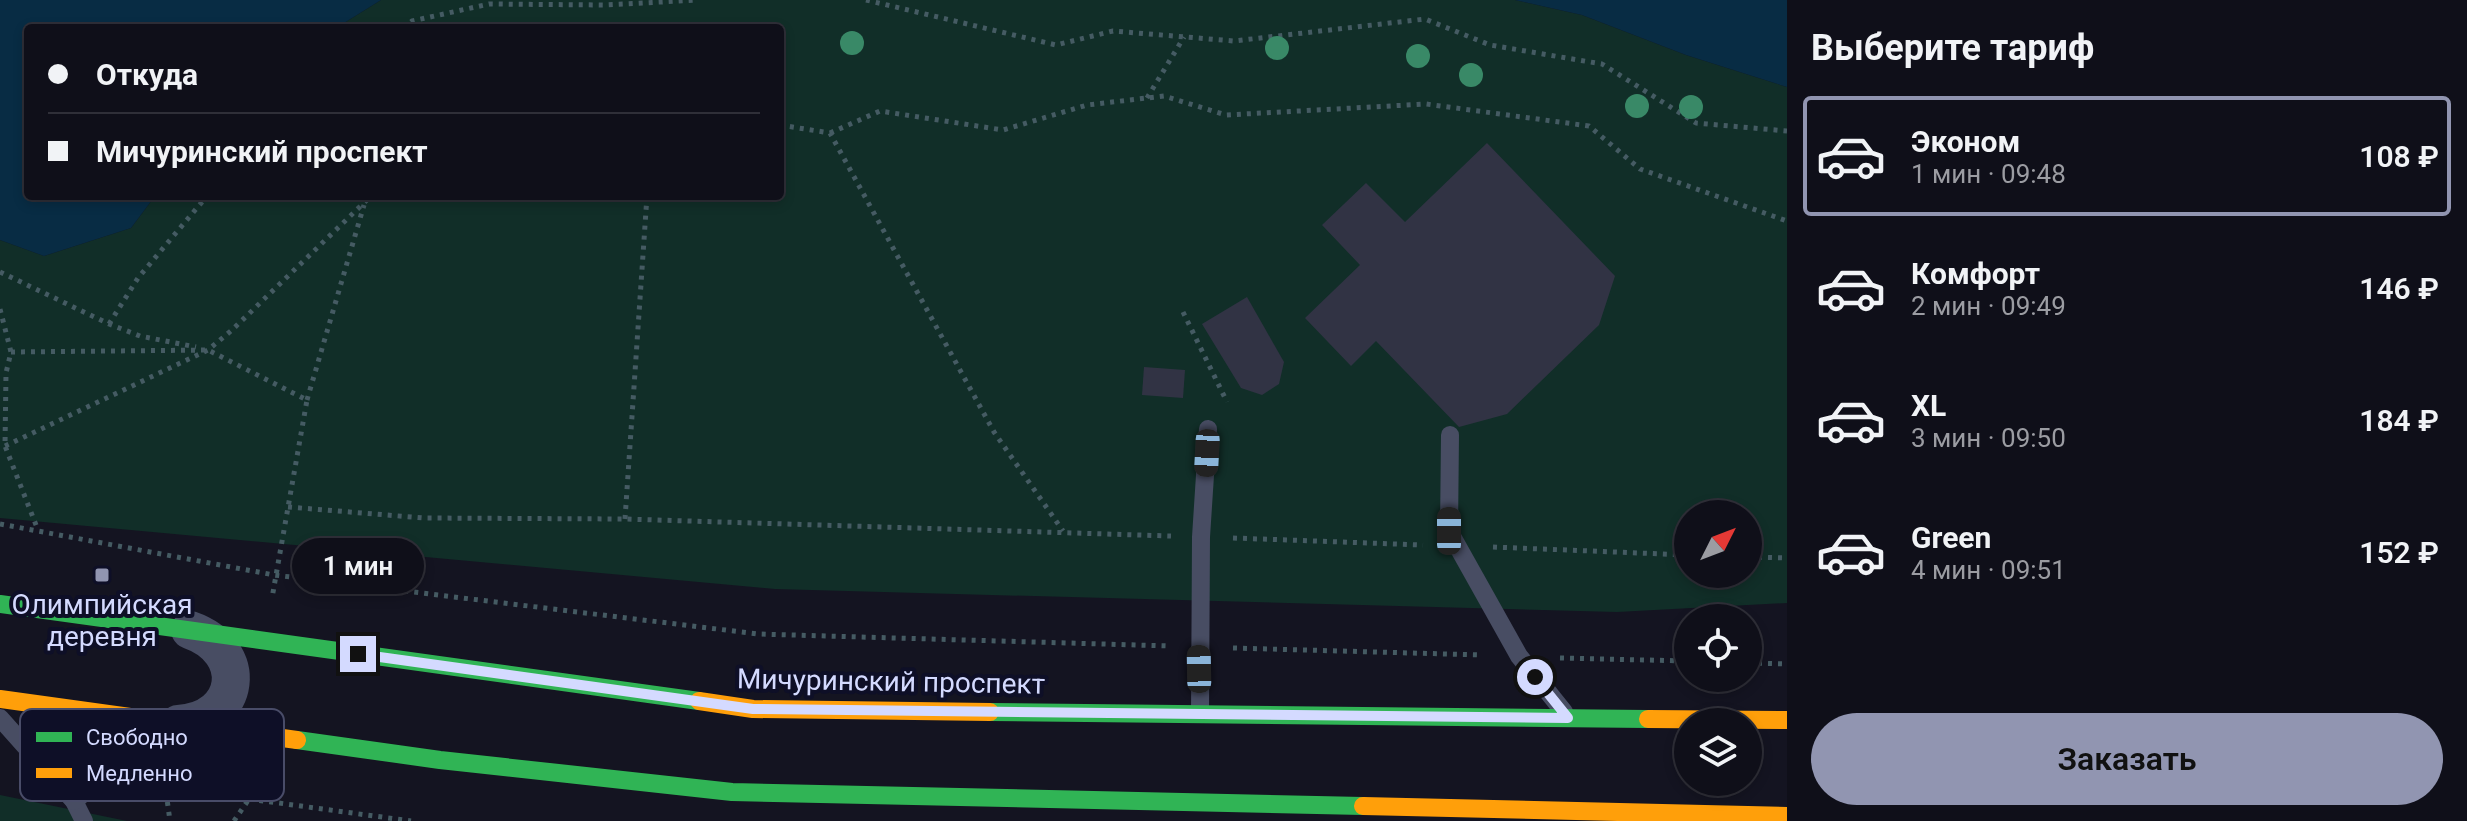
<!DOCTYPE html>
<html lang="ru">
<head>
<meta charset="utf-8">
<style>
  :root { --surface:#0f0f19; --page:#181822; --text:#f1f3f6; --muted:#9b9ca2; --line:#2f2f38; --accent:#9195b1 }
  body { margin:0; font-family:Roboto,sans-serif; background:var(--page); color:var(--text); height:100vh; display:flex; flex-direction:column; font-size:30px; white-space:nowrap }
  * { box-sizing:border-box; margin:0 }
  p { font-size:26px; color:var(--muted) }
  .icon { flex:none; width:44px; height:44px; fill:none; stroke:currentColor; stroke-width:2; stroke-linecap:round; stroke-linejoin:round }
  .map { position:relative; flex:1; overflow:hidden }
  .sheet { display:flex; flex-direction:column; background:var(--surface); width:680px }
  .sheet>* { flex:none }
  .banner { position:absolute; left:24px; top:24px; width:760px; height:176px; border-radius:8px; box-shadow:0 4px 12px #0003,0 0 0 2px var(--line); display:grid; align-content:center; height:176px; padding:0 24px; background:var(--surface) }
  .needle { width:52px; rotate:48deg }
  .controls { position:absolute; left:1674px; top:500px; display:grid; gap:16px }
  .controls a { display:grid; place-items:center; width:88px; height:88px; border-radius:50%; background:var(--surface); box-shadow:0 4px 12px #0003,0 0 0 2px var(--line); font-size:40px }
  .end { position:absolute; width:36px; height:36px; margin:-18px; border:10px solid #d4daff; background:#111; box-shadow:0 0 0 4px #111 }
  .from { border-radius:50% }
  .bubble { position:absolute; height:56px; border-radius:28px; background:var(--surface); box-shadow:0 4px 12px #0003,0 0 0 2px var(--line); font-size:26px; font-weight:600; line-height:56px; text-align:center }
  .car { position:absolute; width:24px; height:48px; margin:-24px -12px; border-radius:10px; box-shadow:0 0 6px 2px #0007; background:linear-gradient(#222 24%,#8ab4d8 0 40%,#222 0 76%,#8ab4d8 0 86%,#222 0) }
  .banner b { display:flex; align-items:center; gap:28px; height:76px; font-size:30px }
  .banner b+b { border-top:2px solid var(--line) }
  .banner i { width:20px; height:20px; background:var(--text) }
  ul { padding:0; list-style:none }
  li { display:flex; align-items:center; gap:24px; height:120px; margin:0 16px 12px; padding:0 8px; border:4px solid transparent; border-radius:8px }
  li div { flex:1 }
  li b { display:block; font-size:30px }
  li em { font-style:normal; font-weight:600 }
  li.on { border-color:var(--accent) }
  li>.icon { width:72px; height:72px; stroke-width:1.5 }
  h2 { padding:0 24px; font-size:36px; line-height:96px }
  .primary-button { display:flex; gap:16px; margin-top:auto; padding:16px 24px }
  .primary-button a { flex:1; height:92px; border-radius:48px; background:var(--accent); color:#111; font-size:32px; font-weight:600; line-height:92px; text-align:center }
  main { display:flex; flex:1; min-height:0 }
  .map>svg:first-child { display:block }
</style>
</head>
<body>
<main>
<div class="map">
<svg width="1787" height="821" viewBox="0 0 1787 821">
  <rect width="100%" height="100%" fill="#141421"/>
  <g fill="#112e28" fill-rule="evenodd">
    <path d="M381,0H1515L1582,15L1686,55L1787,87V603L1617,612L775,589L0,518V240L44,256L131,228L155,196H780V28H336ZM1688,514H1748V574H1688Z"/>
    <polygon points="0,795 127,821 0,821"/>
  </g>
  <g fill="#082c44">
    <polygon points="0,0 381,0 336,28 28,28 28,196 155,196 131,228 44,256 0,240"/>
    <polygon points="1515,0 1787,0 1787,87 1686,55 1582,15"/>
  </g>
  <g fill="#313344">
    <polygon points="1487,143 1615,276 1599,325 1507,414 1459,427 1376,341 1351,366 1305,318 1360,265 1322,225 1366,183 1405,222"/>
    <polygon points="1247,297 1284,362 1279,384 1262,395 1241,388 1202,324"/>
    <polygon points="1144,367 1185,370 1183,398 1142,395"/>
  </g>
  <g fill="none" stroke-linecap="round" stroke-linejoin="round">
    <g stroke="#455b63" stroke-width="5" stroke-dasharray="4 6" stroke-linecap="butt">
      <polyline points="866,0 1056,45 1113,31 1234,41 1425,19 1490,45 1602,64 1696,123 1787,131"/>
      <polyline points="403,28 412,21 489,4 605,5 698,0"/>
      <polyline points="1147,98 1184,37"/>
      <polyline points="780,125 830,133 994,432 1063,531"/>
      <polyline points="830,133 880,111 1003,130 1087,105 1164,96 1226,115 1426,104 1589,126 1640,169 1787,221"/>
      <polyline points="0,272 109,324 140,336 196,347"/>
      <polyline points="0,309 11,352 6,373 5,446 38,530"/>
      <polyline points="1183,312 1227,402"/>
      <polyline points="109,324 138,278 207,196"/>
      <polyline points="11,352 208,350 307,400 272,598"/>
      <polyline points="307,400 364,205"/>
      <polyline points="5,446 208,350 232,330 371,196"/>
      <polyline points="288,507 424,518 625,519 1171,536"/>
      <polyline points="625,519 647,196"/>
      <polyline points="0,524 274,575 758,634 1171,646"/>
      <polyline points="1233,538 1423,545"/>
      <polyline points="1493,547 1688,555"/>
      <polyline points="1748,557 1787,558"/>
      <polyline points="1233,648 1482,655"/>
      <polyline points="1560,658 1688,661"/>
      <polyline points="1748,663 1787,664"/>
      <polyline points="140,788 249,799 411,821"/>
      <polyline points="166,792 170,821"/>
      <polyline points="234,821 249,799 251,779"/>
    </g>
    <g stroke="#484d63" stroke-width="18">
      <polyline points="1450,435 1449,531 1519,656 1564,712"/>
      <polyline points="1200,714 1201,537 1208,429"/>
      <polyline points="0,718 74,801 84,821"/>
      <polyline points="74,801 165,727"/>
    </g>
    <path stroke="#484d63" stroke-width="38" d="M178,724C242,720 250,651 190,630"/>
    <g stroke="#30b455" stroke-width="18">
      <polyline points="0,604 699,701"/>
      <polyline points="990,712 1648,719"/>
      <polyline points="297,740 440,760 732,792 1363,806"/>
    </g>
    <g stroke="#ff9f0a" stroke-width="18">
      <polyline points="0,699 297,740"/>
      <polyline points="699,701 753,709 990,712"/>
      <polyline points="1648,719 1787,720"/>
      <polyline points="1363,806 1787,816"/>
    </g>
  </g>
  <g fill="#398967">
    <circle cx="852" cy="43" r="12"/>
    <circle cx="1277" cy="48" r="12"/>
    <circle cx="1418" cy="56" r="12"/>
    <circle cx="1471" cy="75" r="12"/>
    <circle cx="1637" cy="106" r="12"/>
    <circle cx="1691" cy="107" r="12"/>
  </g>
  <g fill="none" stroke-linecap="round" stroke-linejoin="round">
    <polyline stroke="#d4daff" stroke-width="10" points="358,654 753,709 1568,718 1535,677"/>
  </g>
  <rect fill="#9195b1" stroke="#0e0f27" stroke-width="3" x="94" y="567" width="16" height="16" rx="4"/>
  <g text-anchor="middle" stroke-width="8" stroke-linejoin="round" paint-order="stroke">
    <g font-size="28" fill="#d4daff" stroke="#0e0f27">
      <text x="102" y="614">Олимпийская<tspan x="102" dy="32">деревня</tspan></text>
    </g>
    <g font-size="28" fill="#d4daff" stroke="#0e0f27">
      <text transform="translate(891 681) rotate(1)" y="10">Мичуринский проспект</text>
    </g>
  </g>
  <rect x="20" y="709" width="264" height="92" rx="12" fill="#0e0f27" stroke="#494c68" stroke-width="2"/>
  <rect x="36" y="732" width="36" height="10" fill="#30b455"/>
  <rect x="36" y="768" width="36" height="10" fill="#ff9f0a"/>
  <g font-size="22" fill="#d4daff">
    <text x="86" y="745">Свободно</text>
    <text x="86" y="781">Медленно</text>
  </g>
</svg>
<div class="controls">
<a><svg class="needle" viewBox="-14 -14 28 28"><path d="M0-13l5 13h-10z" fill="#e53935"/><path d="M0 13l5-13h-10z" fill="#9b9ca2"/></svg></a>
<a><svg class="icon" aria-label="locate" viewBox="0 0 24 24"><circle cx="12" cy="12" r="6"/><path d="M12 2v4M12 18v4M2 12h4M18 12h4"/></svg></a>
<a><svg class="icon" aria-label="layers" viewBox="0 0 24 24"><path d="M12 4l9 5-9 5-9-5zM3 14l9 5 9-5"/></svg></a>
</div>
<i class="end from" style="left:1535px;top:677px"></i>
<i class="end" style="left:358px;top:654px"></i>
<div class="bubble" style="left:292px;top:538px;width:132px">1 мин</div>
<i class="car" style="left:1207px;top:453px;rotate:183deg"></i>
<i class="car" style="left:1449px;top:531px;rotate:0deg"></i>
<i class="car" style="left:1199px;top:669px;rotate:359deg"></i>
<div class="banner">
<b><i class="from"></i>Откуда</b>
<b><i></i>Мичуринский проспект</b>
</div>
</div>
<section class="sheet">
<h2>Выберите тариф</h2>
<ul>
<li class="on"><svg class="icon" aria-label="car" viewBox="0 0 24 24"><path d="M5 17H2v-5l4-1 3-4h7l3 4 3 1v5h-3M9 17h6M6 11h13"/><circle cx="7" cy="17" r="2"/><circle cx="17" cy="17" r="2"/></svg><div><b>Эконом</b><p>1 мин · 09:48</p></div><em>108 ₽</em></li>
<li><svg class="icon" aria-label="car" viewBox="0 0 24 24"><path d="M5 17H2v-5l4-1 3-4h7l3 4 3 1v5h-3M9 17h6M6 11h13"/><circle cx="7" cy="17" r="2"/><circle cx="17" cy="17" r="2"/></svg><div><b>Комфорт</b><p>2 мин · 09:49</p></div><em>146 ₽</em></li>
<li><svg class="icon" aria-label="car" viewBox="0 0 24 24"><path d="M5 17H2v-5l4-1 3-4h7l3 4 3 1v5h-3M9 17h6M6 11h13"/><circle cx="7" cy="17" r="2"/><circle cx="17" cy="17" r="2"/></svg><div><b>XL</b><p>3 мин · 09:50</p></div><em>184 ₽</em></li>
<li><svg class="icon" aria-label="car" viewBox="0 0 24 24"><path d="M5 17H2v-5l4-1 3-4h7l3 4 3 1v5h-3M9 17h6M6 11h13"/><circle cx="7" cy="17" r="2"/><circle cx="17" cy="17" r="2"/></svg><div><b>Green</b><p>4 мин · 09:51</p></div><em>152 ₽</em></li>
</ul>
<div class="primary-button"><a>Заказать</a></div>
</section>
</main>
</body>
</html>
